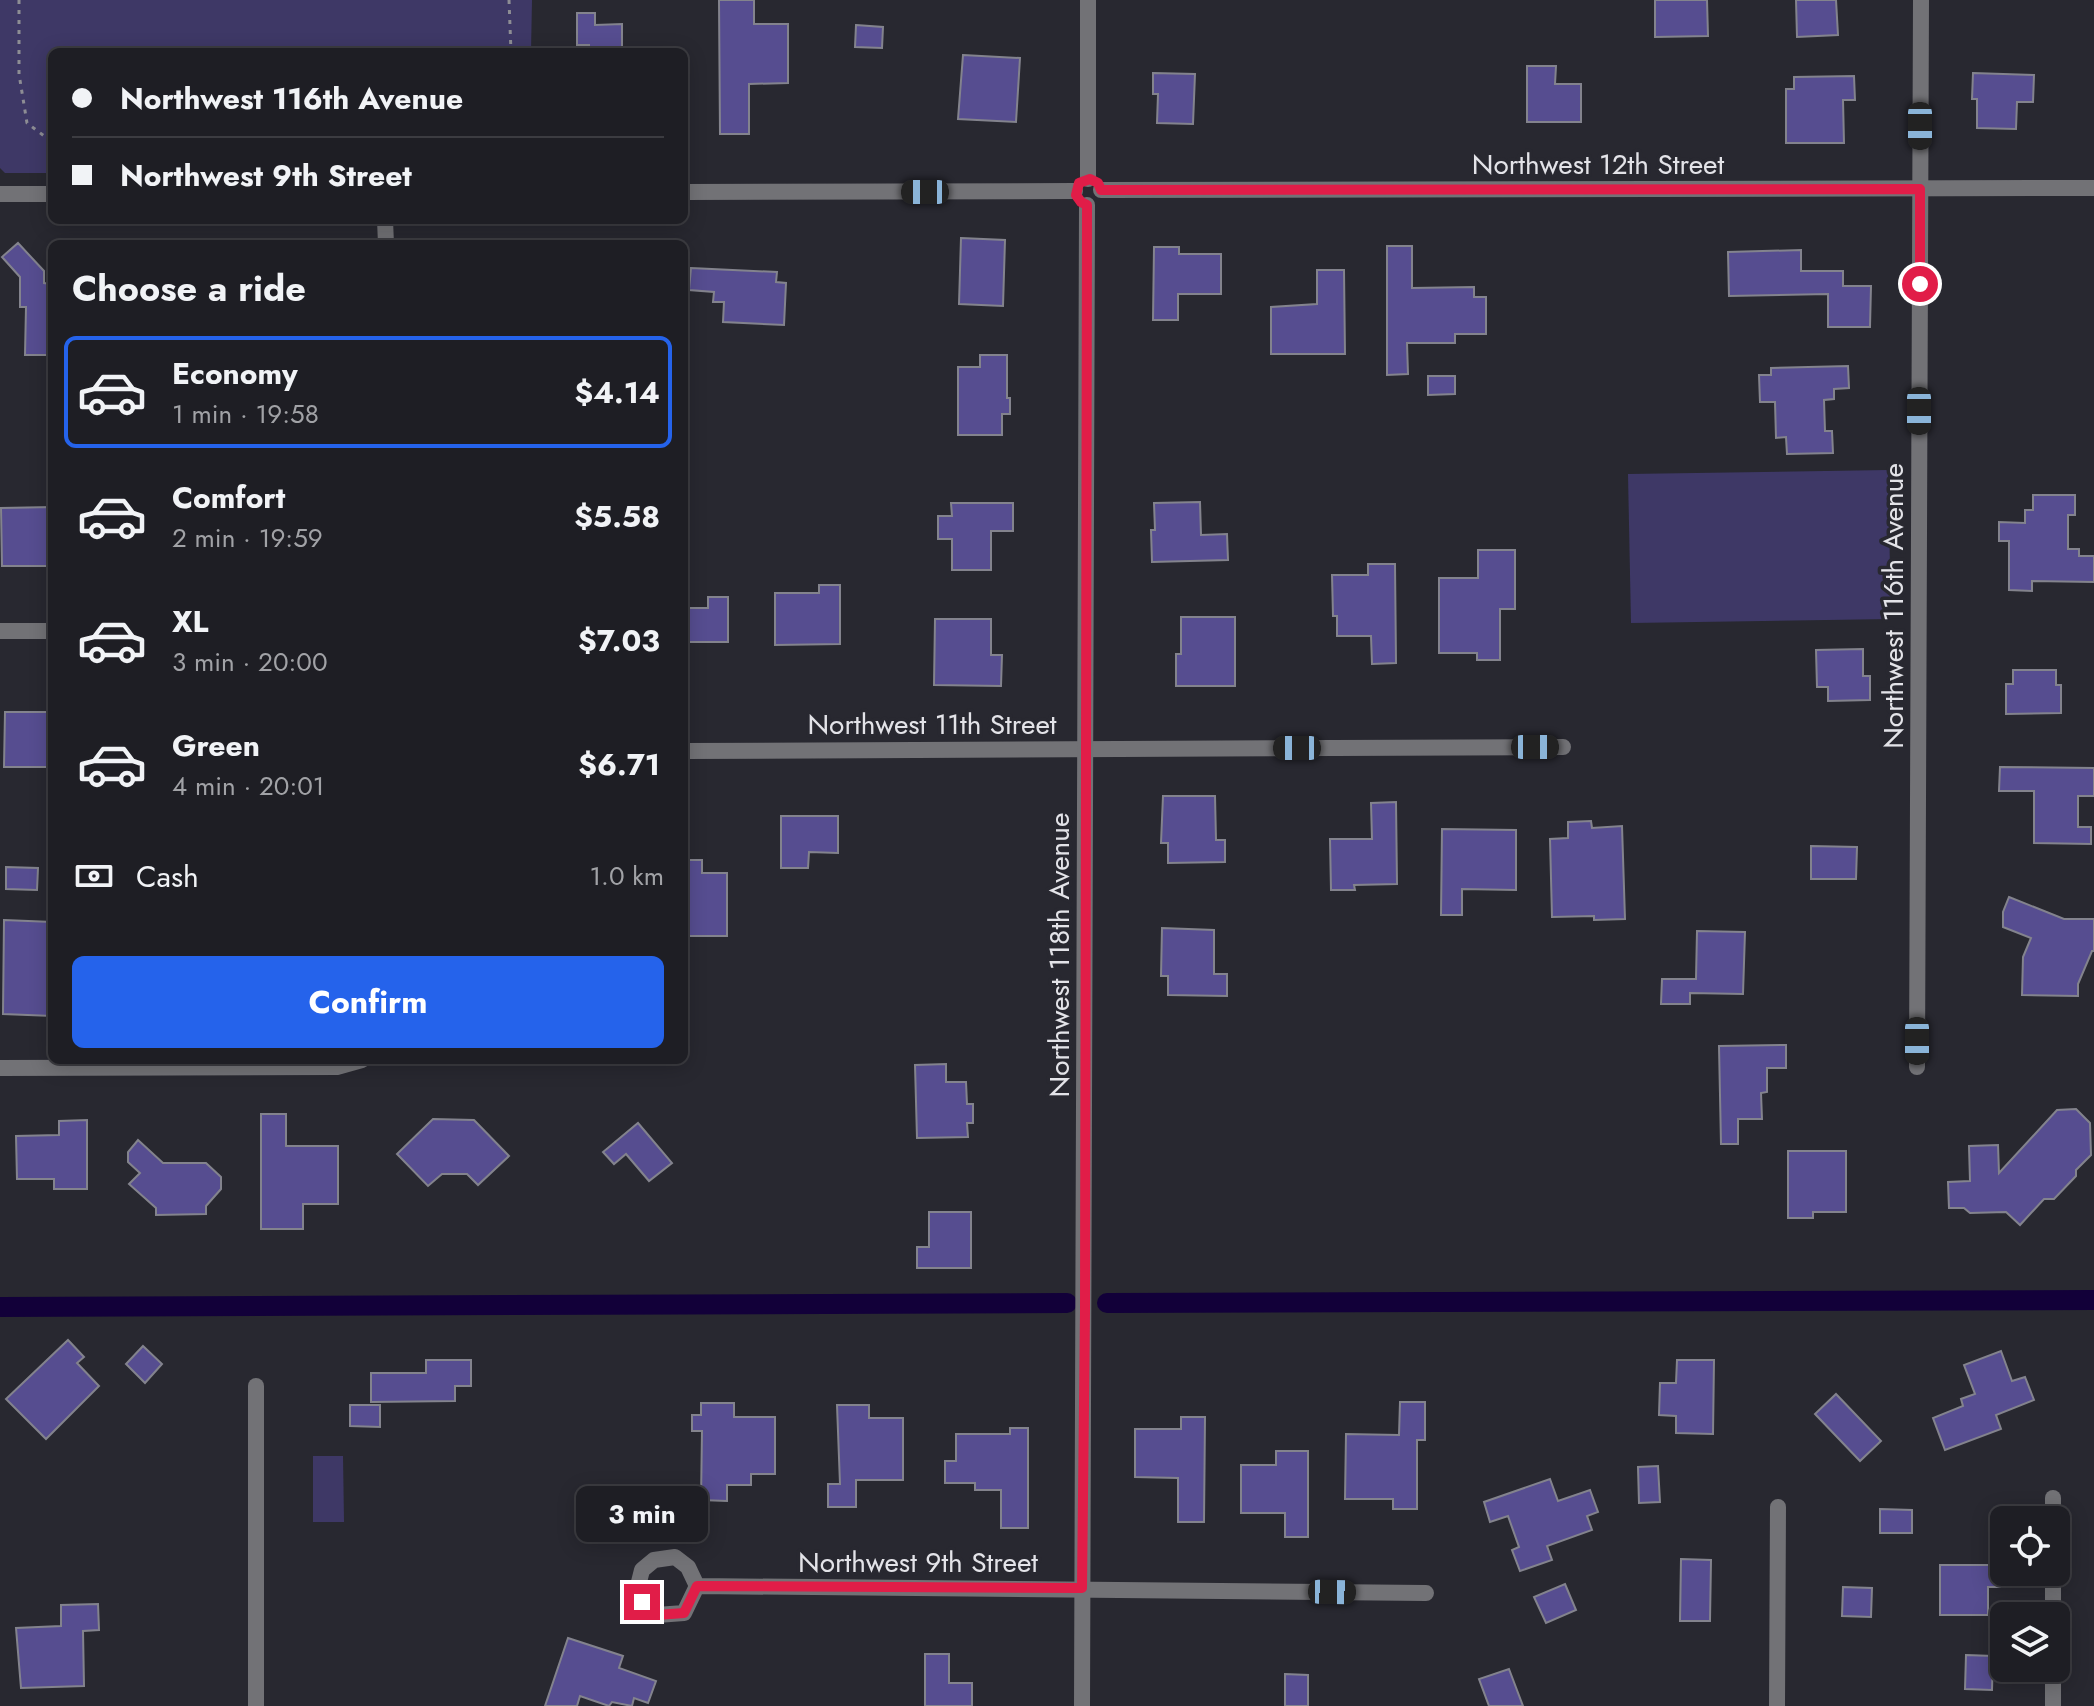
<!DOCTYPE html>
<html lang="en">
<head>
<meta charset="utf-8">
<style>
  :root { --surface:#1e1e24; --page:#26272c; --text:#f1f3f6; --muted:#a1a2a6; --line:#3c3c41; --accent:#2563eb }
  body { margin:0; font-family:Jost,sans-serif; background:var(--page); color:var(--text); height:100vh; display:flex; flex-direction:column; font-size:30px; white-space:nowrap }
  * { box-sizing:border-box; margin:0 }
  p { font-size:26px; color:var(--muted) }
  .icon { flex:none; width:44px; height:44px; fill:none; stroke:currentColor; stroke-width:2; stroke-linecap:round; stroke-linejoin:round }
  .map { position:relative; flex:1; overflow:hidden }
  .sheet { position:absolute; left:48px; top:240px; width:640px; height:824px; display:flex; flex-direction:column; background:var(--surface); border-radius:12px; box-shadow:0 4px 20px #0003,0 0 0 2px var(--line) }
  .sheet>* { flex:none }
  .top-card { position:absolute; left:48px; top:48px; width:640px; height:176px; border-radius:12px; box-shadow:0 4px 20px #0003,0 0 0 2px var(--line); display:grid; align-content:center; height:176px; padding:0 24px; background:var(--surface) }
  .buttons { position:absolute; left:1990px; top:1506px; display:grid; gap:16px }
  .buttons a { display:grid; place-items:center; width:80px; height:80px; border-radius:12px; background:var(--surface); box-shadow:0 4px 20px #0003,0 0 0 2px var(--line); font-size:40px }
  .end { position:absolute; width:36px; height:36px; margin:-18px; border:10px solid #e11d48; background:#fff; box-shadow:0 0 0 4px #fff }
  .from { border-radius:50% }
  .bubble { position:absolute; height:56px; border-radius:12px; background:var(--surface); box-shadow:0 4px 20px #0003,0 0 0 2px var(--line); font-size:26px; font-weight:700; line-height:56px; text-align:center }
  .car { position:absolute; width:24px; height:48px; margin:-24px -12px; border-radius:10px; box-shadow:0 0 6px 2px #0007; background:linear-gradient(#222 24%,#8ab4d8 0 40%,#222 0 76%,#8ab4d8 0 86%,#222 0) }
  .top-card b { display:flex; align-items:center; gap:28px; height:76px; font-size:30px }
  .top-card b+b { border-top:2px solid var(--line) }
  .top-card i { width:20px; height:20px; background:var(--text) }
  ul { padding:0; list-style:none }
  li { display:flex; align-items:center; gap:24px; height:112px; margin:0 16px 12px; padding:0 8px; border:4px solid transparent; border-radius:12px }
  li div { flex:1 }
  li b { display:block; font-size:30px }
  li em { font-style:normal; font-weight:700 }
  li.selected { border-color:var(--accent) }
  li>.icon { width:72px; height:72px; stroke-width:1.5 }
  h2 { padding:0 24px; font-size:36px; line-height:96px }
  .pay { display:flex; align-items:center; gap:20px; height:88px; padding:0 24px; font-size:30px }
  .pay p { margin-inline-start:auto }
  .primary-button { display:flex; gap:16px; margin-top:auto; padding:16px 24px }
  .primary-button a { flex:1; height:92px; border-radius:12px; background:var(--accent); color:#fff; font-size:32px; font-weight:700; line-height:92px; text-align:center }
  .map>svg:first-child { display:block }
</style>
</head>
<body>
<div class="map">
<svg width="2094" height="1706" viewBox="0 0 2094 1706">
  <rect width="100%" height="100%" fill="#282830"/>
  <g fill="#3e3866">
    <polygon points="0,0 532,0 531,52 52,52 52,173 5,173 0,168"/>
    <polygon points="1888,470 1891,619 1631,623 1628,474"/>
    <polygon points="313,1456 343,1456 344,1522 313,1522"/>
  </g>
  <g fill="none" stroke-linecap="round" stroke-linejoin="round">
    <g stroke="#120039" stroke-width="20">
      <polyline points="1107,1303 2094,1300"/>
      <polyline points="0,1307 1067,1303"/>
    </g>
  </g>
  <g fill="#564d90" stroke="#83838d" stroke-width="2">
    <polygon points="719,0 754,0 754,24 788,24 788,83 749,84 749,134 720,134"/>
    <polygon points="1655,0 1707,0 1708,36 1655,37"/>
    <polygon points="1796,0 1836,0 1838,35 1797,37"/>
    <polygon points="577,13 595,13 595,25 622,24 622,52 589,52 589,45 577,45"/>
    <polygon points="856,25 883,27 882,48 855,47"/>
    <polygon points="963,55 1020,58 1016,122 958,119"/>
    <polygon points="1527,66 1556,66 1555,84 1581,84 1581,122 1527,122"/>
    <polygon points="1153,73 1195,74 1193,124 1157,123 1158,94 1153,94"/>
    <polygon points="1973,73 2034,75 2033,102 2017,102 2016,129 1977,128 1977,99 1972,99"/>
    <polygon points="1854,76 1855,100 1843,100 1844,143 1786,143 1786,89 1794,89 1794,77"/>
    <polygon points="961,238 1005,240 1003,306 959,304"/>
    <polygon points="18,243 44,271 44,283 52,284 52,355 25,355 26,307 20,307 20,277 2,257"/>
    <polygon points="1387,246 1412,246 1412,288 1474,287 1474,297 1486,297 1486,334 1455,334 1455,343 1407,343 1408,374 1387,375"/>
    <polygon points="1154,247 1179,247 1179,254 1221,254 1221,294 1178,294 1178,320 1153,320"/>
    <polygon points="1801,250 1801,271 1843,271 1843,286 1871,286 1870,327 1828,327 1828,294 1729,296 1728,252"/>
    <polygon points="691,268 777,272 776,282 786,283 784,325 723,322 724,302 713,302 714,292 689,290"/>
    <polygon points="1317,270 1344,270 1345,354 1271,354 1271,307 1317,304"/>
    <polygon points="980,355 1007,355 1007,398 1010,398 1010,414 1002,414 1002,435 958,435 958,367 980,367"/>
    <polygon points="1848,366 1849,388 1834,389 1834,399 1824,400 1825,431 1832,431 1833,453 1787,454 1786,437 1776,438 1775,402 1760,402 1759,375 1771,375 1771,368"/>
    <polygon points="1428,376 1455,376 1455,394 1428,395"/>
    <polygon points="2033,495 2075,495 2075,515 2068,515 2068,549 2079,549 2079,556 2094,556 2094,582 2032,581 2032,591 2009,590 2009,541 1999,541 1999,522 2025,523 2025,510 2033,510"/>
    <polygon points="1200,502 1201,535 1227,534 1228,560 1152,562 1151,530 1155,530 1154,503"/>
    <polygon points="951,503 1013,503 1013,531 991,531 991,570 952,570 952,539 938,539 938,516 952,516"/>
    <polygon points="52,507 52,566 2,566 1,508"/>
    <polygon points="1478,550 1515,550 1515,609 1500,609 1500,660 1477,660 1477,653 1439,653 1439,578 1478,578"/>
    <polygon points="1368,564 1395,564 1396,663 1372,664 1371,636 1337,636 1337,616 1333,616 1332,575 1368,575"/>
    <polygon points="819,585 840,585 840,644 775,645 775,593 819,593"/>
    <polygon points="708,597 728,597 728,642 684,642 684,608 708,608"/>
    <polygon points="1181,617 1235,617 1235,686 1176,686 1176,654 1181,654"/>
    <polygon points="935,619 991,619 991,655 1002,655 1001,686 934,685"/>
    <polygon points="1863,649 1863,676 1870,676 1870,700 1828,701 1828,687 1817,687 1816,650"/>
    <polygon points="2013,670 2056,670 2056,685 2061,685 2061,713 2006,714 2006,684 2013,684"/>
    <polygon points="5,712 52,712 52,767 4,767"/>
    <polygon points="2000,767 2094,768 2094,796 2078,796 2078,827 2091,827 2091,844 2034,843 2034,791 1999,791"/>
    <polygon points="1163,796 1215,796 1216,840 1225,840 1225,862 1168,863 1168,843 1161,843"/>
    <polygon points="1396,802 1397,884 1354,885 1355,890 1331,890 1330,839 1372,839 1371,803"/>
    <polygon points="781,816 838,816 838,853 809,852 808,868 781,868"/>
    <polygon points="1591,821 1592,828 1622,826 1625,919 1594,920 1594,916 1552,917 1550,839 1568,838 1568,822"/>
    <polygon points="1442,829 1516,830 1516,890 1462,889 1462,915 1441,915"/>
    <polygon points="1811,846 1857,847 1856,879 1811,879"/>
    <polygon points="684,860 702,860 702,873 727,873 727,936 684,936"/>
    <polygon points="6,867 38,868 37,890 6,889"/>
    <polygon points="2009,897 2064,919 2094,919 2094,951 2092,951 2078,984 2078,996 2022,995 2023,957 2031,938 2003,927 2003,912"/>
    <polygon points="4,920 52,922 52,1016 3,1014"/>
    <polygon points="1162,928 1214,930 1214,974 1227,974 1227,996 1168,995 1168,976 1161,976"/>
    <polygon points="1697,931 1745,932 1743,994 1690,993 1690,1004 1661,1004 1662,979 1696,979"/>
    <polygon points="1786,1045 1786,1068 1767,1068 1767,1092 1761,1093 1762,1119 1738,1119 1738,1144 1721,1144 1719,1046"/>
    <polygon points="946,1064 946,1082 966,1082 967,1104 973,1104 973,1123 967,1123 968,1137 917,1138 915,1065"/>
    <polygon points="2076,1109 2090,1123 2091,1155 2076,1170 2076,1176 2054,1199 2044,1199 2020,1225 2006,1212 1970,1213 1964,1208 1949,1208 1948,1182 1970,1181 1969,1146 1998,1145 1999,1173 2057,1110"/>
    <polygon points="261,1114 286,1114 286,1146 338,1146 338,1204 303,1204 303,1229 261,1229"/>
    <polygon points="433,1119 474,1120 509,1156 478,1185 467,1174 442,1174 428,1186 397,1154"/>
    <polygon points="87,1120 87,1189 54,1189 54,1179 17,1179 16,1136 59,1135 59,1121"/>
    <polygon points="638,1123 672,1163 649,1181 626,1154 614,1164 603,1152"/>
    <polygon points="138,1140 163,1163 206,1163 221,1177 221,1189 206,1206 206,1214 156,1215 156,1208 129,1184 140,1173 128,1162 128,1152"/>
    <polygon points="1788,1151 1846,1151 1846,1212 1813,1212 1813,1218 1788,1218"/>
    <polygon points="929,1212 971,1212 971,1268 917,1268 917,1247 929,1247"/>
    <polygon points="68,1340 84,1357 77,1363 99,1386 46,1439 6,1399"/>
    <polygon points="143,1346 162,1364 145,1383 126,1364"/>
    <polygon points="2001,1351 2012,1381 2025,1377 2034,1400 1996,1415 2001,1429 1945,1450 1933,1418 1963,1406 1961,1399 1975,1394 1964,1365"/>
    <polygon points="426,1360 471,1360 471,1386 455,1386 455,1401 371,1402 371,1373 426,1373"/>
    <polygon points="1677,1360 1714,1360 1713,1434 1676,1433 1676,1416 1659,1415 1660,1383 1676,1383"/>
    <polygon points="1836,1394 1881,1441 1860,1461 1815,1414"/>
    <polygon points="1400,1402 1425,1402 1425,1440 1417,1440 1417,1509 1393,1509 1393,1499 1345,1499 1346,1434 1399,1435"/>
    <polygon points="701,1403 734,1403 734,1417 775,1417 775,1474 751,1474 751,1485 727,1485 727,1501 701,1500 702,1431 692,1431 692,1415 701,1415"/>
    <polygon points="350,1405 380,1405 380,1427 350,1426"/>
    <polygon points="837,1405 869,1405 869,1418 903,1418 903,1480 856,1480 856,1507 828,1507 828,1484 840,1484"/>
    <polygon points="1181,1417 1205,1417 1204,1522 1178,1522 1178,1478 1135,1477 1135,1429 1181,1429"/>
    <polygon points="1010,1428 1028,1428 1028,1528 1001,1528 1001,1490 975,1490 975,1483 945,1483 945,1461 956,1461 956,1434 1010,1434"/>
    <polygon points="1276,1451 1308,1451 1308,1537 1285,1537 1285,1513 1241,1513 1241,1465 1276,1465"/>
    <polygon points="1658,1466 1660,1502 1639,1503 1638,1467"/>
    <polygon points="1550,1479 1558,1501 1590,1490 1598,1512 1587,1516 1592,1530 1547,1546 1552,1560 1520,1571 1512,1550 1519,1547 1508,1516 1490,1522 1484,1502"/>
    <polygon points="1880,1509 1912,1510 1912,1533 1880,1533"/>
    <polygon points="1681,1559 1711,1560 1710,1621 1680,1621"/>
    <polygon points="1940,1565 2000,1565 2000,1587 1988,1587 1988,1615 1940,1615"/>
    <polygon points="1565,1584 1576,1610 1546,1623 1534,1597"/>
    <polygon points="1843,1587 1872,1588 1871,1617 1842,1616"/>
    <polygon points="98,1604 99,1630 83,1631 84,1686 21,1688 16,1628 61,1626 61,1605"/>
    <polygon points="568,1638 623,1656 619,1668 656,1681 648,1703 634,1698 632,1706 612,1702 609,1706 580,1696 577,1706 545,1706"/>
    <polygon points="925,1654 949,1654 949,1683 972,1683 972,1706 925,1706"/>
    <polygon points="1966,1655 1993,1656 1992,1690 1965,1689"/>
    <polygon points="1509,1669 1523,1706 1489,1706 1479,1679"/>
    <polygon points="1285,1674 1308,1675 1308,1706 1285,1706"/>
  </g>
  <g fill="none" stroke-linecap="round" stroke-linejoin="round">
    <g stroke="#8d8d94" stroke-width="3" stroke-dasharray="4 6" stroke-linecap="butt">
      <polyline points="19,0 19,74 27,123 52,142"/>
      <polyline points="509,0 511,52"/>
    </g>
    <g stroke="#727276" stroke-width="16">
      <polyline points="1088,179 1088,0"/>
      <polyline points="1101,190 2094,188"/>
      <polyline points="684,192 1075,191"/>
      <polyline points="0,194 52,194"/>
      <polyline points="385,220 386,244"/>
      <polyline points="0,631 52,631"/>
      <polyline points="684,751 1563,747"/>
      <polyline points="1917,1067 1921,0"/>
      <polyline points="0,1068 337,1067 362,1060"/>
      <polyline points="256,1386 256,1706"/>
      <polyline points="2053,1520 2053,1498"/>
      <polyline points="697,1586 684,1613 657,1615 642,1602 638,1586 642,1570 654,1560 675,1557 688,1567 697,1586 1426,1593"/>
      <polyline points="2053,1616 2053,1572"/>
      <polyline points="1082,1706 1087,205"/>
      <polyline points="1777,1706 1778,1507"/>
      <polyline points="2053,1706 2053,1668"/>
    </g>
  </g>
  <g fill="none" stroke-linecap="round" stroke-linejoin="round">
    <polyline stroke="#e11d48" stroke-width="10" points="642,1602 657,1615 684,1613 697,1586 1082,1588 1085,1312 1087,205 1081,202 1076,195 1079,183 1090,179 1098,183 1101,190 1920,189 1920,284"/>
  </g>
  <g text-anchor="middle" stroke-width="7" stroke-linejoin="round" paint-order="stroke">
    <g font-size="28" fill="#e3e3e8" stroke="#282830">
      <text x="1598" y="174">Northwest 12th Street</text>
      <text transform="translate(1893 606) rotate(-90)" y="10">Northwest 116th Avenue</text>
      <text x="932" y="734">Northwest 11th Street</text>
      <text transform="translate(1059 955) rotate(-90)" y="10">Northwest 118th Avenue</text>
      <text x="918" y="1572">Northwest 9th Street</text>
    </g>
  </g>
</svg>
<div class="buttons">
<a><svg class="icon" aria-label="locate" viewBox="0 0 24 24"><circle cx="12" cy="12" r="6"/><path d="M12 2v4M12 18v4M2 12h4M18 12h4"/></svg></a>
<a><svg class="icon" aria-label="layers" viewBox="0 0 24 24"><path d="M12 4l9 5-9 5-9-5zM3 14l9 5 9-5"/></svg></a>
</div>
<i class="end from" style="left:1920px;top:284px"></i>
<i class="end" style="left:642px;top:1602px"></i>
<div class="bubble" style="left:576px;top:1486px;width:132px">3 min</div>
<i class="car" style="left:1920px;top:126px;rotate:180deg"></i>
<i class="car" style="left:925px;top:192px;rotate:270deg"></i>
<i class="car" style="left:1919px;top:411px;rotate:180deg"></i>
<i class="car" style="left:1535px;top:747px;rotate:90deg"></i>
<i class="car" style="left:1297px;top:748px;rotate:270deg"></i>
<i class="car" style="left:1917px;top:1041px;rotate:180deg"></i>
<i class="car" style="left:1332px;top:1592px;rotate:91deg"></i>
<div class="top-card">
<b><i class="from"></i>Northwest 116th Avenue</b>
<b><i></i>Northwest 9th Street</b>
</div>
<section class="sheet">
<h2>Choose a ride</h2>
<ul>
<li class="selected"><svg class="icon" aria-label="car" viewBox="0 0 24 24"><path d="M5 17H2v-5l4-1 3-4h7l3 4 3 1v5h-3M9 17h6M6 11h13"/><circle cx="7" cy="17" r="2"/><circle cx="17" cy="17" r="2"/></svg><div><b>Economy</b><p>1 min · 19:58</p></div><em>$4.14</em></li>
<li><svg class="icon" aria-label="car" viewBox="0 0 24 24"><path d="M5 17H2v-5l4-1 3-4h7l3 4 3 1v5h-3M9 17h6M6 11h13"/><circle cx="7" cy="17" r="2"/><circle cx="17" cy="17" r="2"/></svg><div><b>Comfort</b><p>2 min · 19:59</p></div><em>$5.58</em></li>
<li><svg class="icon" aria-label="car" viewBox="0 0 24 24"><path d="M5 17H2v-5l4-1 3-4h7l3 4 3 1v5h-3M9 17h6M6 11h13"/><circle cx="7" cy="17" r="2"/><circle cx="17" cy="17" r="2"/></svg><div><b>XL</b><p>3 min · 20:00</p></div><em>$7.03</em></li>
<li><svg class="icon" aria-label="car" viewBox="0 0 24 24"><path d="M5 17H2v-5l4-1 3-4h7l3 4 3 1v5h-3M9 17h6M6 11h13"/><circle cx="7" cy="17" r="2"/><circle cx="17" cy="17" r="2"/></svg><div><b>Green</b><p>4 min · 20:01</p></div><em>$6.71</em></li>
</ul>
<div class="pay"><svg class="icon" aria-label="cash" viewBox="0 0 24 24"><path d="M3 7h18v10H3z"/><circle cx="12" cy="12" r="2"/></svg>Cash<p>1.0 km</p></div>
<div class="primary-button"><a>Confirm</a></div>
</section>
</div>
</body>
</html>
